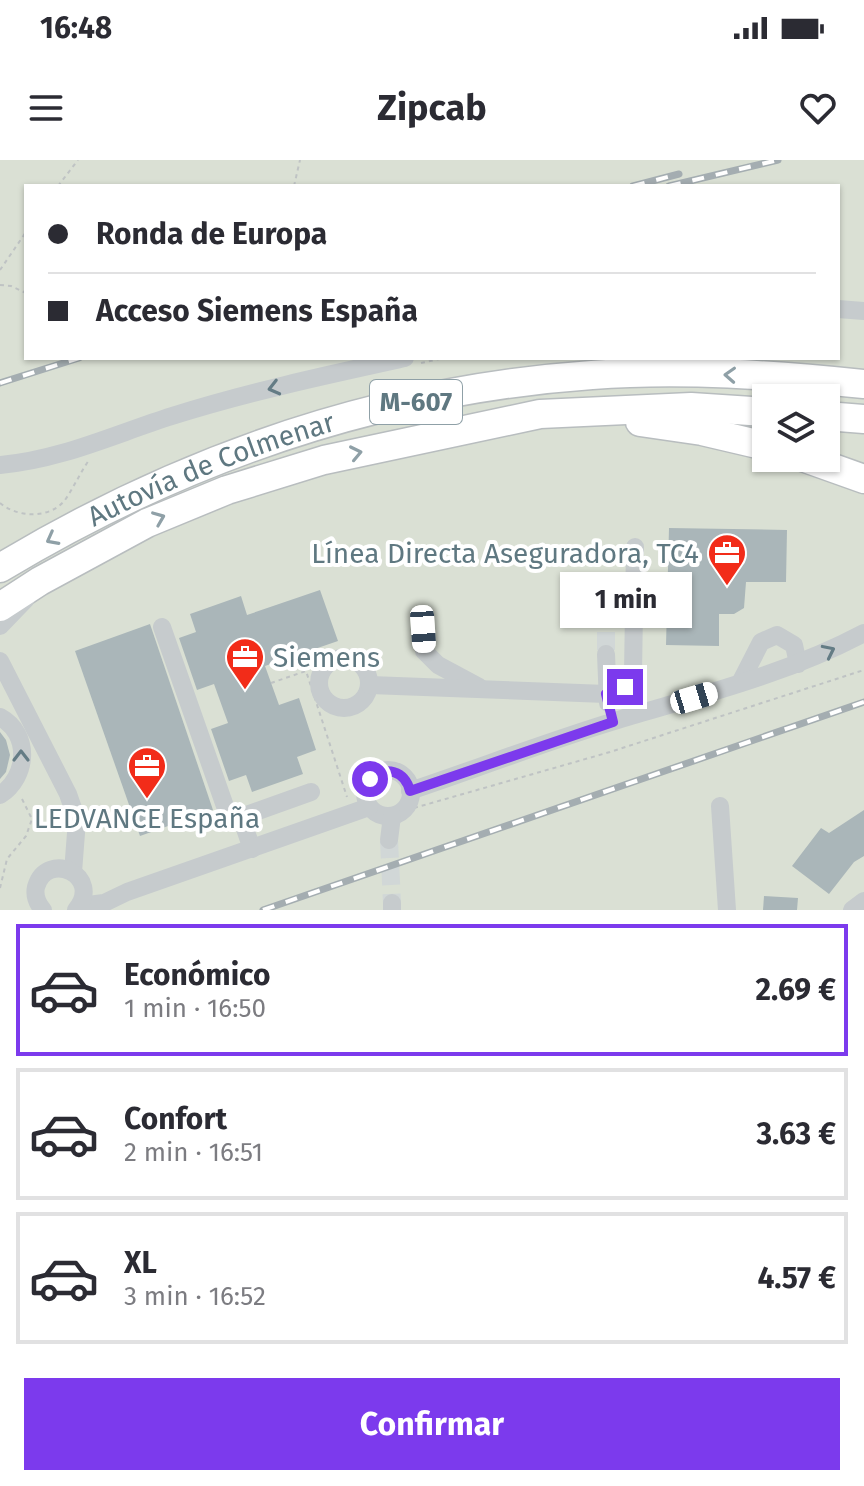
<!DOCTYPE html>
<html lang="es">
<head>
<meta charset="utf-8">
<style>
  :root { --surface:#fff; --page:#f2f2f3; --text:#2b2b33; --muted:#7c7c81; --line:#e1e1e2; --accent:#7c3aed }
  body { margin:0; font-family:"Fira Sans",sans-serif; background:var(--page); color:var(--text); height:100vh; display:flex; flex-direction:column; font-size:30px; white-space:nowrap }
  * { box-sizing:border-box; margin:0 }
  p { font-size:26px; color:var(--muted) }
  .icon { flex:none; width:44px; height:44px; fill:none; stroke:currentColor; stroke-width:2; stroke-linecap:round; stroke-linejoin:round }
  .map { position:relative; height:750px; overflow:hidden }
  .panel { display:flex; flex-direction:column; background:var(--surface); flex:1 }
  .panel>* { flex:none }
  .top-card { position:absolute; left:24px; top:24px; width:816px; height:176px; border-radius:0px; box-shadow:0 2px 6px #0004; display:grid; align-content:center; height:176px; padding:0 24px; background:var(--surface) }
  .buttons { position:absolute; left:752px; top:224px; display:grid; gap:16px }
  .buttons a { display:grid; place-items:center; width:88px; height:88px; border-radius:0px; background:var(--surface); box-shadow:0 2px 6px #0004; font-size:40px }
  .end { position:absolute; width:36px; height:36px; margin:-18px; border:10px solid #7c3aed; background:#fff; box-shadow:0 0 0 4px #fff }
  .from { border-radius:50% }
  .bubble { position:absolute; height:56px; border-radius:0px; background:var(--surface); box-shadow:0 2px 6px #0004; font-size:26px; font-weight:700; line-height:56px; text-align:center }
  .car { position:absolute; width:24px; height:48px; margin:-24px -12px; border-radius:10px; box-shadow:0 0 6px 2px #0007; background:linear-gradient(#fff 24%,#345 0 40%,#fff 0 76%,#345 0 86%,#fff 0) }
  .top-card b { display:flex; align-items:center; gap:28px; height:76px; font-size:30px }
  .top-card b+b { border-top:2px solid var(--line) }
  .top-card i { width:20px; height:20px; background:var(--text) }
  ul { padding:14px 0 0; list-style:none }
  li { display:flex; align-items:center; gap:24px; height:132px; margin:0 16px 12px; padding:0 8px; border:4px solid var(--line); border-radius:0px }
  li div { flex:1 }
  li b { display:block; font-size:30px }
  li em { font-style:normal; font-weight:700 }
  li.active { border-color:var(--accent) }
  li>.icon { width:72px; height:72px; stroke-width:1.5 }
  .cta { display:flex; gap:16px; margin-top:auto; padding:16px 24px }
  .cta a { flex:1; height:92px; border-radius:0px; background:var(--accent); color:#fff; font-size:32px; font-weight:700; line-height:92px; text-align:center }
  .status { display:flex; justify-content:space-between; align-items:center; height:56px; padding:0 40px; background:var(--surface); direction:ltr }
  .status svg { height:22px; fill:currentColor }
  header { display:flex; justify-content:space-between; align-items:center; height:104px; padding:0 24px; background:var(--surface); font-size:36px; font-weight:700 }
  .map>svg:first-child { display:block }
</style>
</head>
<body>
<div class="status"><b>16:48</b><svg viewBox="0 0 49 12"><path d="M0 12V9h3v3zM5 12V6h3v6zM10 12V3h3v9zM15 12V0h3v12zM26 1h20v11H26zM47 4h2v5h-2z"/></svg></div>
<header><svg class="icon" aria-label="menu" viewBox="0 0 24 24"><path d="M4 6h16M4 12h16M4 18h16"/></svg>Zipcab<svg class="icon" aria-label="heart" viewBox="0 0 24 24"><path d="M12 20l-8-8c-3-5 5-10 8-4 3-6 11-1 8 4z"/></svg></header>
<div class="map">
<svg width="864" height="750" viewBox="0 0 864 750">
  <rect width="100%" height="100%" fill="#f7f7f4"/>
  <path fill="#dae0d4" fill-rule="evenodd" d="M0,0H864V750H0ZM26,26H838V198H26ZM766,238H826V298H766Z"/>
  <g fill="#aab6b9">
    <polygon points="669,368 787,370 786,422 746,422 744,448 734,454 719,454 719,486 666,485"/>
    <polygon points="320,430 338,481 265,506 279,545 299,538 316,590 297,597 303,614 252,632 246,615 229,621 211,569 228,563 214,524 197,530 179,478 196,472 190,454 241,436 247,455"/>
    <polygon points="150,464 213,650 140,676 75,491"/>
    <polygon points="0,572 6,580 10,595 6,612 0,619"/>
    <polygon points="864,650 864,696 854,702 829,734 792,706 821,668 829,673"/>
    <polygon points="764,736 798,738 797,750 763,750"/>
  </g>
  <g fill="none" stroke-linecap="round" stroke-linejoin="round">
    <g stroke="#d1d7d7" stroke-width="18" stroke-dasharray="18 9" stroke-linecap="butt">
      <polyline points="606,472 606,494"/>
      <polyline points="389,680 392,743"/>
    </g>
    <defs>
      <g id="highway">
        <polyline points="826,256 864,259"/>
        <polyline points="640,262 702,271 766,286"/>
        <polyline points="805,298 864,319"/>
        <path id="s1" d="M0,408C183,298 378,230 592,215C682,208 774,215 864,224"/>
        <polyline points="0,447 40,421 147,363 227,330 324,300 540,254 691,247 766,252"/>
      </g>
    </defs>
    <use href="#highway" stroke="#b8bdbf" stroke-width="31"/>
    <g stroke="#bfc3c4" stroke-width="2" stroke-dasharray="4 4" stroke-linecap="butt">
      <polyline points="58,26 78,0"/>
      <polyline points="294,26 300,0"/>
      <polyline points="0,110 26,72"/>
      <polyline points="0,125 11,126 26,133"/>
      <polyline points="421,203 444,198"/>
      <path d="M0,343C18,358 50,359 65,340C74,327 80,313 89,300"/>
      <polyline points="271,523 306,511 347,637"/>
      <polyline points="414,648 610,592 864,510"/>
      <polyline points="0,728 7,699 26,676 32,659 21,637"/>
    </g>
    <g stroke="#c6cbcd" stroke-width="18">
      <polyline points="838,149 864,151"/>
      <path d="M0,305C60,300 115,274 172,256C248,232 327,215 405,198"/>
      <polyline points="0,466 26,439"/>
      <polyline points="162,467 226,649 241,657 252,689"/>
      <polyline points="423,469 424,491 438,505 479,527"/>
      <polyline points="606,494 608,543"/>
      <circle cx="344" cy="523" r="25"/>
      <polyline points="0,501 68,634 77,660 73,712"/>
      <polyline points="740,523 761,482 777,475 794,485 798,504"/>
      <polyline points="370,525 606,534 625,527 633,513 635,387"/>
      <path d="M0,557C31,574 28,617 0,635"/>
      <circle cx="388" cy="633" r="23"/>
      <path d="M410,631C479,608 548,581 618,560C701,535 787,514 864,473"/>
      <polyline points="720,646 727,750"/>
      <polyline points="241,657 311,632"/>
      <polyline points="389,680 392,656"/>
      <polyline points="392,743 392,750"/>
      <polyline points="80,746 104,743 127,732 369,647"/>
      <path d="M43,750C37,743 34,736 36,727C47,689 104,716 76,750"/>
      <polyline points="852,750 864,741"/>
    </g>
    <use href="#highway" stroke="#fff" stroke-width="28"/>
    <defs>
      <g id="rail">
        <polyline points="633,26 679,14"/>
        <polyline points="669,26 778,0"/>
        <polyline points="0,223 79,198"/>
        <polyline points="263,750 864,542"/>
      </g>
    </defs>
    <use href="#rail" stroke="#a4adb1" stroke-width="7"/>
    <use href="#rail" stroke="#fff" stroke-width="4" stroke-dasharray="12" stroke-linecap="butt"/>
  </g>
  <defs><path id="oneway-chevron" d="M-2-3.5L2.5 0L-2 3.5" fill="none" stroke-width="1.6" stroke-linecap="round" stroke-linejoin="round" transform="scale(2)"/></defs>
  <g stroke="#8fa0a7">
    <use href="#oneway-chevron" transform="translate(730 215) rotate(-177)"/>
    <use href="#oneway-chevron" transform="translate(356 293) rotate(-12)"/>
    <use href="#oneway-chevron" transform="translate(159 358) rotate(-22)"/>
    <use href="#oneway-chevron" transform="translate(52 379) rotate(152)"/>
  </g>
  <g stroke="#647c85">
    <use href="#oneway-chevron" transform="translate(274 228) rotate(166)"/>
    <use href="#oneway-chevron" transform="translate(829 491) rotate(-26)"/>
    <use href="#oneway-chevron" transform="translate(21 596) rotate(-90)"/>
  </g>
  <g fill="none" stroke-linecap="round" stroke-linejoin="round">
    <path stroke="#7c3aed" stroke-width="10" d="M370,619C386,605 405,611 410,631L613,562L606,534L625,527"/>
  </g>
  <defs>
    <symbol id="office-pin" viewBox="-11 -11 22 30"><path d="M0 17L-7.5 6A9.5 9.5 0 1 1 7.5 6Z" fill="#f22c19" stroke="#fff"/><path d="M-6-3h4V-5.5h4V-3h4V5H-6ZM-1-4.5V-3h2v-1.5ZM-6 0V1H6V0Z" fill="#fff"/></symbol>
  </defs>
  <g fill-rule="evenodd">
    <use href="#office-pin" x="705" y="371" width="44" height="60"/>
    <use href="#office-pin" x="223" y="475" width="44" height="60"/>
    <use href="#office-pin" x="125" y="584" width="44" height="60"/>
  </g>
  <g text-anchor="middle" stroke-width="8" stroke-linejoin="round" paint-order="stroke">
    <rect fill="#fff" stroke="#8fa0a7" stroke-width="2" x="370" y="220" width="92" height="44" rx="6"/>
    <g font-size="26" font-weight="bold" fill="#5f7881">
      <text x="416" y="251">M-607</text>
    </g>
    <g font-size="28" fill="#5f7881" stroke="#fff">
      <text dy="10" stroke="none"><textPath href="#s1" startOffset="234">Autovía de Colmenar</textPath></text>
    </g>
    <g font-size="28" fill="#5f7881" stroke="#fff" text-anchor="end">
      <text x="699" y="403">Línea Directa Aseguradora, TC4</text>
      <text x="273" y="507" text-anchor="start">Siemens</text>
      <text x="147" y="668" text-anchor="middle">LEDVANCE España</text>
    </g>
  </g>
</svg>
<div class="buttons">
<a><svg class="icon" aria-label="layers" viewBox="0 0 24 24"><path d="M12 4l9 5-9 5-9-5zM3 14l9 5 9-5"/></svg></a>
</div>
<i class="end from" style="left:370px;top:619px"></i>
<i class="end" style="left:625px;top:527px"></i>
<div class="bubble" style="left:560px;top:412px;width:132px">1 min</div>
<i class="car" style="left:423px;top:469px;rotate:176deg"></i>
<i class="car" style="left:694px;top:538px;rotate:73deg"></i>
<div class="top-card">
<b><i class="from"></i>Ronda de Europa</b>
<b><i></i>Acceso Siemens España</b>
</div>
</div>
<section class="panel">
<ul>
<li class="active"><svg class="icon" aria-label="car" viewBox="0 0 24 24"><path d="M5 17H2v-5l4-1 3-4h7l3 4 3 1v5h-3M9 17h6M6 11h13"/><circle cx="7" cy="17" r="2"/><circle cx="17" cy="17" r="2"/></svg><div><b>Económico</b><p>1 min · 16:50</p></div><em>2.69 €</em></li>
<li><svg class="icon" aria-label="car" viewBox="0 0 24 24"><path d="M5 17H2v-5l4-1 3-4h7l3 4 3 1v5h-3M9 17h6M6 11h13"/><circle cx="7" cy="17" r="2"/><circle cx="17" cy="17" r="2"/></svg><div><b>Confort</b><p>2 min · 16:51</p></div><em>3.63 €</em></li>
<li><svg class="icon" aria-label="car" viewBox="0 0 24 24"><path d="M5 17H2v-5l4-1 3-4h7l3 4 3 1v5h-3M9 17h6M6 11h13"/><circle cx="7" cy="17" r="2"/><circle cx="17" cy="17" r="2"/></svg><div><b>XL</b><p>3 min · 16:52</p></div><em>4.57 €</em></li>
</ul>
<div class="cta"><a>Confirmar</a></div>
</section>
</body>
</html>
